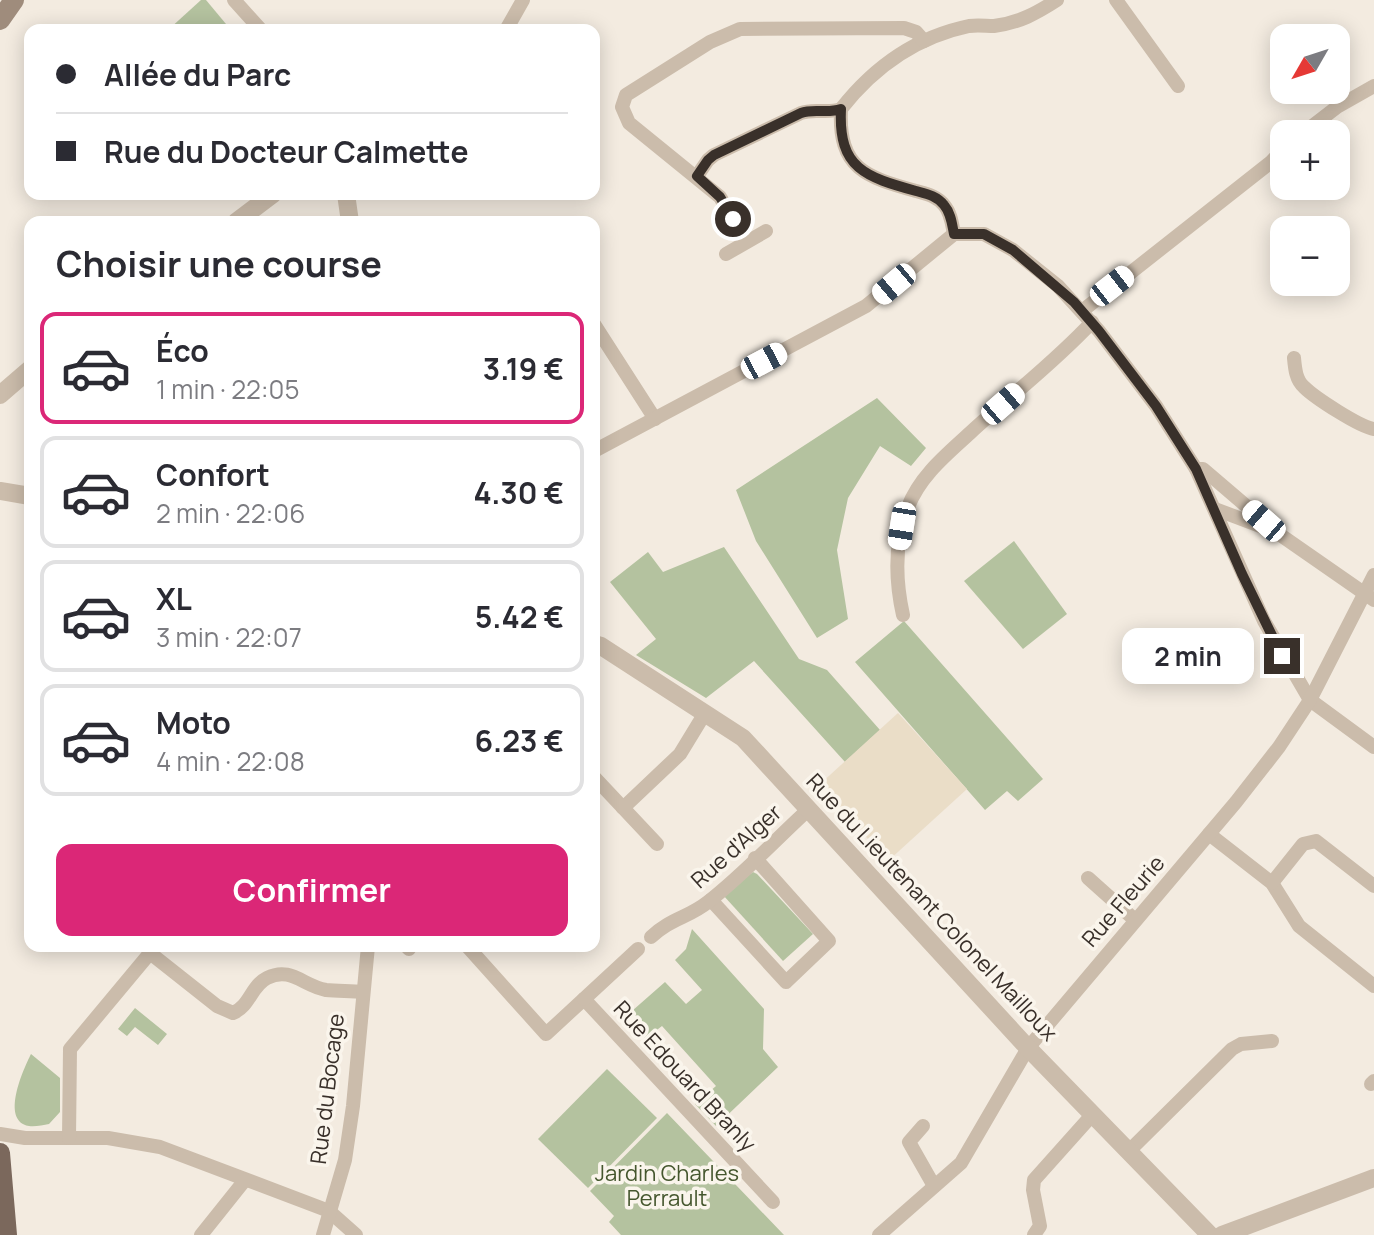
<!DOCTYPE html>
<html lang="fr">
<head>
<meta charset="utf-8">
<style>
  :root { --surface:#fff; --page:#f2f2f3; --text:#2b2b33; --muted:#7c7c81; --line:#e1e1e2; --accent:#db2777 }
  body { margin:0; font-family:Manrope,sans-serif; background:var(--page); color:var(--text); height:100vh; display:flex; flex-direction:column; font-size:30px; white-space:nowrap }
  * { box-sizing:border-box; margin:0 }
  p { font-size:26px; color:var(--muted) }
  .icon { flex:none; width:44px; height:44px; fill:none; stroke:currentColor; stroke-width:2; stroke-linecap:round; stroke-linejoin:round }
  .map { position:relative; flex:1; overflow:hidden }
  .panel { position:absolute; left:24px; top:216px; width:576px; height:736px; display:flex; flex-direction:column; background:var(--surface); border-radius:16px; box-shadow:0 4px 20px #0003 }
  .panel>* { flex:none }
  .banner { position:absolute; left:24px; top:24px; width:576px; height:176px; border-radius:16px; box-shadow:0 4px 20px #0003; display:grid; align-content:center; height:176px; padding:0 32px; background:var(--surface) }
  .needle { width:52px; rotate:231deg }
  .fabs { position:absolute; left:1270px; top:24px; display:grid; gap:16px }
  .fabs a { display:grid; place-items:center; width:80px; height:80px; border-radius:16px; background:var(--surface); box-shadow:0 4px 20px #0003; font-size:40px }
  .end { position:absolute; width:36px; height:36px; margin:-18px; border:10px solid #39302a; background:#fff; box-shadow:0 0 0 4px #fff }
  .from { border-radius:50% }
  .bubble { position:absolute; height:56px; border-radius:16px; background:var(--surface); box-shadow:0 4px 20px #0003; font-size:26px; font-weight:700; line-height:56px; text-align:center }
  .car { position:absolute; width:24px; height:48px; margin:-24px -12px; border-radius:10px; box-shadow:0 0 6px 2px #0007; background:linear-gradient(#fff 24%,#345 0 40%,#fff 0 76%,#345 0 86%,#fff 0) }
  .banner b { display:flex; align-items:center; gap:28px; height:76px; font-size:30px }
  .banner b+b { border-top:2px solid var(--line) }
  .banner i { width:20px; height:20px; background:var(--text) }
  ul { padding:0; list-style:none }
  li { display:flex; align-items:center; gap:24px; height:112px; margin:0 16px 12px; padding:0 16px; border:4px solid var(--line); border-radius:16px }
  li div { flex:1 }
  li b { display:block; font-size:30px }
  li em { font-style:normal; font-weight:700 }
  li.active { border-color:var(--accent) }
  li>.icon { width:72px; height:72px; stroke-width:1.5 }
  h2 { padding:0 32px; font-size:36px; line-height:96px }
  .primary-button { display:flex; gap:16px; margin-top:auto; padding:16px 32px }
  .primary-button a { flex:1; height:92px; border-radius:16px; background:var(--accent); color:#fff; font-size:32px; font-weight:700; line-height:92px; text-align:center }
  .map>svg:first-child { display:block }
</style>
</head>
<body>
<div class="map">
<svg width="1374" height="1235" viewBox="0 0 1374 1235">
  <rect width="100%" height="100%" fill="#f3ebe0"/>
  <g fill="#b4c29f">
    <polygon points="201,0 206,0 231,30 168,30"/>
    <polygon points="877,398 926,448 911,466 880,446 848,498 837,550 848,619 817,638 756,541 736,490"/>
    <polygon points="1014,541 1067,614 1023,649 964,581"/>
    <polygon points="724,547 799,659 827,670 880,730 845,762 754,661 706,698 636,655 656,639 610,582 648,552 663,572"/>
    <polygon points="904,621 1043,779 1018,801 1007,791 985,810 855,662"/>
    <polygon points="753,872 757,874 813,934 783,961 723,895"/>
    <polygon points="692,929 764,1009 763,1049 778,1067 716,1126 695,1104 716,1086 662,1026 645,1039 624,1018 665,982 686,1004 702,990 675,960 686,949"/>
    <polygon points="135,1008 167,1034 158,1045 135,1027 127,1036 118,1029"/>
    <path d="M31,1054L60,1078V1112L49,1124C43,1125 35,1127 29,1126C0,1121 23,1070 31,1054Z"/>
    <polygon points="607,1069 657,1118 588,1188 538,1139"/>
    <polygon points="667,1113 784,1235 621,1235 609,1222 614,1216 590,1191"/>
  </g>
  <polygon fill="#eaddc7" points="898,713 967,789 888,861 819,785"/>
  <g fill="none" stroke-linecap="round" stroke-linejoin="round">
    <g stroke="#cbbcab" stroke-width="14">
      <polyline points="234,0 261,30"/>
      <polyline points="1116,0 1178,86"/>
      <polyline points="506,30 523,0"/>
      <polyline points="1302,134 1337,107 1374,86"/>
      <path d="M697,176L708,160L714,155L801,113C814,108 827,114 841,109"/>
      <path d="M954,234C952,224 951,213 944,205C937,196 927,194 916,191C866,177 838,169 841,109C874,67 916,37 969,26C978,25 986,26 994,26C1019,23 1037,13 1057,0"/>
      <polyline points="746,242 720,197 629,123 622,107 626,95 710,42 740,29 904,28 916,32 924,41"/>
      <polyline points="726,254 766,231"/>
      <polyline points="1082,311 1271,162 1284,148"/>
      <polyline points="594,324 655,419"/>
      <path d="M1294,358C1295,369 1296,380 1304,387C1315,398 1360,427 1374,429"/>
      <polyline points="594,451 866,306 954,234 984,234 1013,250 1058,286 1099,331 1156,406 1196,469 1264,621 1310,700 1374,747"/>
      <polyline points="1196,469 1203,469 1279,534 1374,600"/>
      <polyline points="1215,509 1268,529"/>
      <path d="M903,615C895,579 894,543 908,507C920,476 946,455 970,433C1010,396 1054,363 1092,322"/>
      <polyline points="594,777 657,844"/>
      <polyline points="623,808 680,754 705,713"/>
      <polyline points="1209,834 1272,883 1299,926 1374,986"/>
      <polyline points="1088,878 1135,920"/>
      <polyline points="1272,883 1303,844 1316,841 1374,886"/>
      <polyline points="711,900 786,982 829,941 755,858"/>
      <path d="M651,937C671,918 688,918 708,902C744,874 776,839 809,809"/>
      <polyline points="406,946 409,949"/>
      <polyline points="467,946 546,1034 584,999 773,1202"/>
      <polyline points="584,999 638,949"/>
      <polyline points="1371,1084 1374,1081"/>
      <polyline points="923,1126 909,1142 934,1186"/>
      <polyline points="0,1134 25,1138 108,1138 160,1147 329,1211 356,1235"/>
      <path d="M69,1138L70,1049L150,953L217,1006L233,1013C250,1006 251,986 267,978C291,966 303,986 326,990C338,991 351,991 363,992"/>
      <polyline points="1129,1151 1232,1049 1241,1044 1272,1041"/>
      <polyline points="201,1235 245,1180"/>
      <polyline points="323,1235 345,1160 353,1106 368,946"/>
      <polyline points="879,1235 961,1163 1028,1048 1236,802 1279,747 1310,700 1374,575"/>
      <polyline points="1034,1235 1040,1226 1033,1190 1034,1180 1093,1114"/>
    </g>
    <g stroke="#cbbcab" stroke-width="18">
      <polyline points="346,194 350,222"/>
      <polyline points="236,222 273,194"/>
      <polyline points="0,395 30,369"/>
      <polyline points="0,491 30,496"/>
      <polyline points="594,644 601,646 743,738 1028,1048 1210,1235"/>
      <polyline points="1222,1235 1374,1178"/>
    </g>
    <polyline stroke="#9f8c7c" stroke-width="20" points="0,20 14,0"/>
    <polyline stroke="#7b685c" stroke-width="20" points="0,1153 7,1235"/>
  </g>
  <g fill="none" stroke-linecap="round" stroke-linejoin="round">
    <path stroke="#39302a" stroke-width="10" d="M733,219L720,197L697,176L708,160L714,155L801,113C814,108 827,114 841,109C838,169 866,177 916,191C927,194 937,196 944,205C951,213 952,224 954,234H984L1013,250L1074,302L1099,331L1156,406L1196,469L1242,574L1282,656"/>
  </g>
  <g text-anchor="middle" stroke-width="7" stroke-linejoin="round" paint-order="stroke">
    <g font-size="22" fill="#39302a" stroke="#faf5ec">
      <text transform="translate(736 846) rotate(-42)" y="8">Rue d'Alger</text>
      <text transform="translate(1123 901) rotate(-49)" y="8">Rue Fleurie</text>
      <text transform="translate(932 907) rotate(47)" y="8">Rue du Lieutenant Colonel Mailloux</text>
      <text transform="translate(685 1076) rotate(47)" y="8">Rue Edouard Branly</text>
      <text transform="translate(327 1089) rotate(-83)" y="8">Rue du Bocage</text>
    </g>
    <g font-size="22" fill="#45572e" stroke="#faf5ec">
      <text x="667" y="1181">Jardin Charles<tspan x="667" dy="25">Perrault</tspan></text>
    </g>
  </g>
</svg>
<div class="fabs">
<a><svg class="needle" viewBox="-14 -14 28 28"><path d="M0-13l5 13h-10z" fill="#e53935"/><path d="M0 13l5-13h-10z" fill="#7c7c81"/></svg></a>
<a>+</a>
<a>−</a>
</div>
<i class="end from" style="left:733px;top:219px"></i>
<i class="end" style="left:1282px;top:656px"></i>
<div class="bubble" style="left:1122px;top:628px;width:132px">2 min</div>
<i class="car" style="left:894px;top:284px;rotate:230deg"></i>
<i class="car" style="left:1112px;top:286px;rotate:52deg"></i>
<i class="car" style="left:764px;top:361px;rotate:62deg"></i>
<i class="car" style="left:1003px;top:404px;rotate:49deg"></i>
<i class="car" style="left:1264px;top:521px;rotate:311deg"></i>
<i class="car" style="left:902px;top:526px;rotate:189deg"></i>
<div class="banner">
<b><i class="from"></i>Allée du Parc</b>
<b><i></i>Rue du Docteur Calmette</b>
</div>
<section class="panel">
<h2>Choisir une course</h2>
<ul>
<li class="active"><svg class="icon" aria-label="car" viewBox="0 0 24 24"><path d="M5 17H2v-5l4-1 3-4h7l3 4 3 1v5h-3M9 17h6M6 11h13"/><circle cx="7" cy="17" r="2"/><circle cx="17" cy="17" r="2"/></svg><div><b>Éco</b><p>1 min · 22:05</p></div><em>3.19 €</em></li>
<li><svg class="icon" aria-label="car" viewBox="0 0 24 24"><path d="M5 17H2v-5l4-1 3-4h7l3 4 3 1v5h-3M9 17h6M6 11h13"/><circle cx="7" cy="17" r="2"/><circle cx="17" cy="17" r="2"/></svg><div><b>Confort</b><p>2 min · 22:06</p></div><em>4.30 €</em></li>
<li><svg class="icon" aria-label="car" viewBox="0 0 24 24"><path d="M5 17H2v-5l4-1 3-4h7l3 4 3 1v5h-3M9 17h6M6 11h13"/><circle cx="7" cy="17" r="2"/><circle cx="17" cy="17" r="2"/></svg><div><b>XL</b><p>3 min · 22:07</p></div><em>5.42 €</em></li>
<li><svg class="icon" aria-label="car" viewBox="0 0 24 24"><path d="M5 17H2v-5l4-1 3-4h7l3 4 3 1v5h-3M9 17h6M6 11h13"/><circle cx="7" cy="17" r="2"/><circle cx="17" cy="17" r="2"/></svg><div><b>Moto</b><p>4 min · 22:08</p></div><em>6.23 €</em></li>
</ul>
<div class="primary-button"><a>Confirmer</a></div>
</section>
</div>
</body>
</html>
